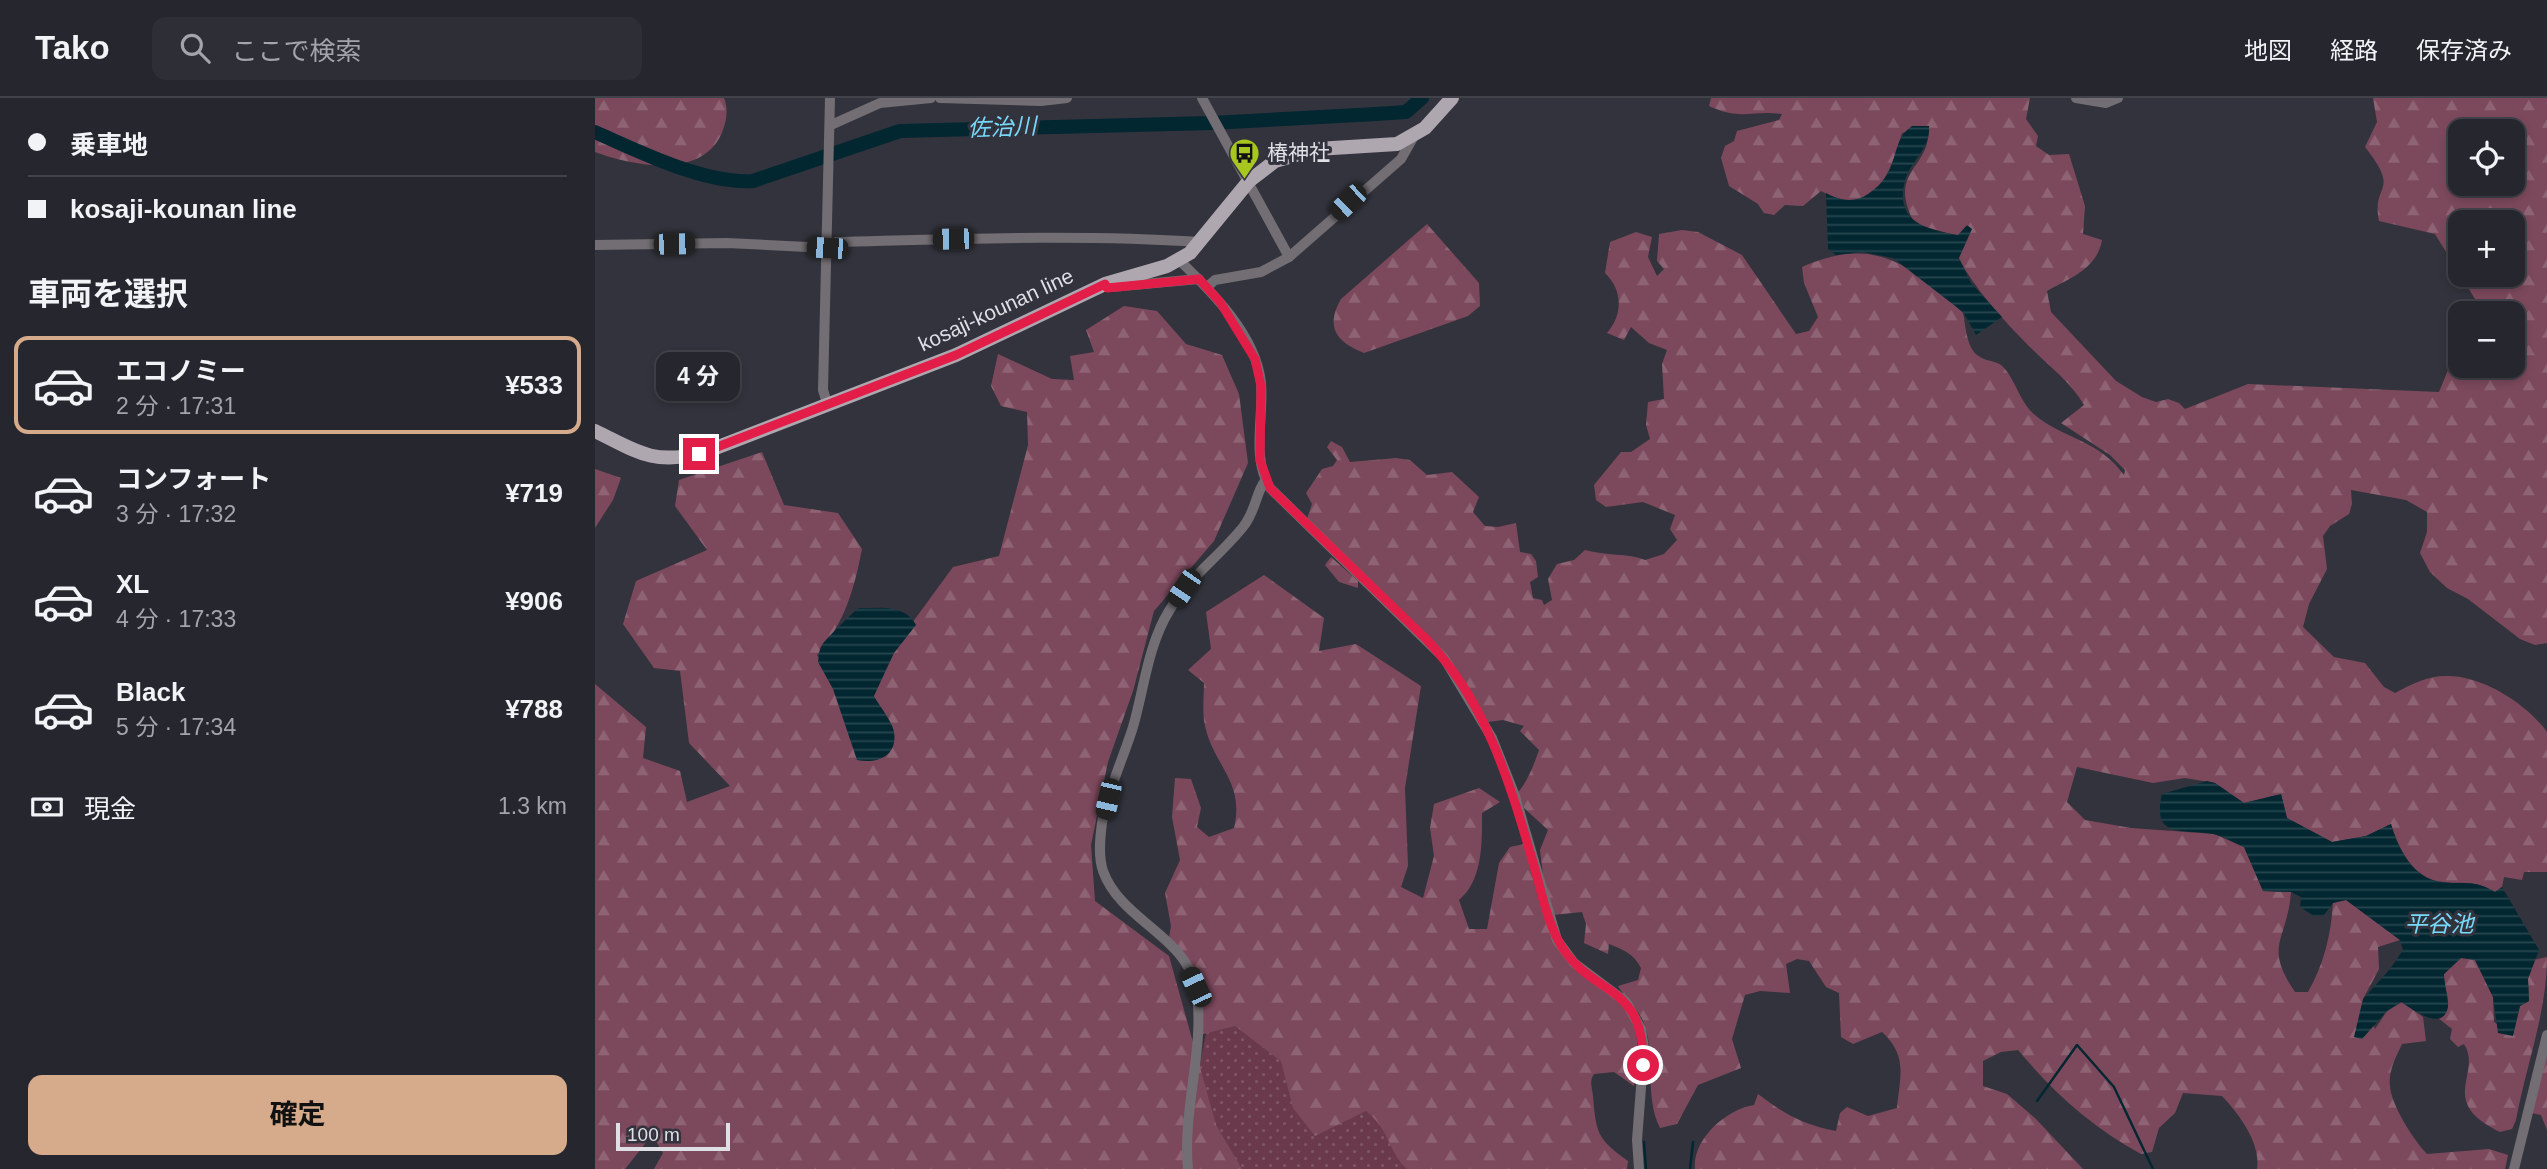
<!DOCTYPE html>
<html lang="ja">
<head>
<meta charset="utf-8">
<style>
  :root { --surface:#26262e; --page:#2e2e36; --text:#f1f3f6; --muted:#a4a5aa; --line:#42434a; --accent:#d6ab8b }
  body { margin:0; font-family:Helvetica,"Noto Sans JP",sans-serif; background:var(--page); color:var(--text); height:100vh; display:flex; flex-direction:column; font-size:26px; white-space:nowrap }
  * { box-sizing:border-box; margin:0 }
  p { font-size:23px; color:var(--muted) }
  .icon { flex:none; width:38px; height:38px; fill:none; stroke:currentColor; stroke-width:2; stroke-linecap:round; stroke-linejoin:round }
  .map { position:relative; flex:1; overflow:hidden }
  .side { display:flex; flex-direction:column; background:var(--surface); width:595px }
  .side>* { flex:none }
  .banner { display:grid; align-content:center; height:154px; padding:0 28px; background:var(--surface) }
  .buttons { position:absolute; left:1853px; top:21px; display:grid; gap:14px }
  .buttons a { display:grid; place-items:center; width:77px; height:77px; border-radius:14px; background:var(--surface); box-shadow:0 4px 10px #0003,0 0 0 2px var(--line); font-size:35px }
  .scale { position:absolute; left:21px; bottom:18px; width:114px; box-sizing:border-box; padding-left:7px; border:4px solid #dfdfe6; border-top:0; font-size:19px; line-height:24px; white-space:nowrap; color:#dfdfe6; -webkit-text-stroke:5px #33333d; paint-order:stroke }
  .end { position:absolute; width:32px; height:32px; margin:-16px; border:9px solid #e11d48; background:#fff; box-shadow:0 0 0 4px #fff }
  .from { border-radius:50% }
  .bubble { position:absolute; height:49px; border-radius:14px; background:var(--surface); box-shadow:0 4px 10px #0003,0 0 0 2px var(--line); font-size:23px; font-weight:700; line-height:49px; text-align:center }
  .car { position:absolute; width:21px; height:42px; margin:-21px -10px; border-radius:9px; box-shadow:0 0 5px 2px #0007; background:linear-gradient(#222 24%,#8ab4d8 0 40%,#222 0 76%,#8ab4d8 0 86%,#222 0) }
  .banner b { display:flex; align-items:center; gap:24px; height:66px; font-size:26px }
  .banner b+b { border-top:2px solid var(--line) }
  .banner i { width:18px; height:18px; background:var(--text) }
  ul { padding:0; list-style:none }
  li { display:flex; align-items:center; gap:21px; height:98px; margin:0 14px 10px; padding:0 14px; border:4px solid transparent; border-radius:14px }
  li div { flex:1 }
  li b { display:block; font-size:26px }
  li em { font-style:normal; font-weight:700 }
  li.current { border-color:var(--accent) }
  li>.icon { width:63px; height:63px; stroke-width:1.5 }
  h2 { padding:0 28px; font-size:32px; line-height:84px }
  .pay { display:flex; align-items:center; gap:18px; height:77px; padding:0 28px; font-size:26px }
  .pay p { margin-inline-start:auto }
  .action { display:flex; gap:14px; margin-top:auto; padding:14px 28px }
  .action a { flex:1; height:80px; border-radius:14px; background:var(--accent); color:#111; font-size:28px; font-weight:700; line-height:80px; text-align:center }
  header { display:flex; align-items:center; gap:42px; box-sizing:border-box; height:98px; padding:0 35px; background:var(--surface); border-bottom:2px solid var(--line) }
  header strong { font-size:33px }
  nav { display:flex; gap:38px; margin-inline-start:auto; font-size:24px }
  .search { width:490px; height:63px; background:var(--page); display:flex; align-items:center; gap:18px; box-sizing:border-box; padding:0 24px; border-radius:14px; color:var(--muted); font-size:26px }
  main { display:flex; flex:1; min-height:0 }
  .map>svg:first-child { display:block }
</style>
</head>
<body>
<header>
<strong>Tako</strong>
<div class="search"><svg class="icon" aria-label="search" viewBox="0 0 24 24"><circle cx="10" cy="10" r="6"/><path d="M15 15l6 6"/></svg>ここで検索</div>
<nav><a>地図</a><a>経路</a><a>保存済み</a></nav>
</header>
<main>
<section class="side">
<div class="banner">
<b><i class="from"></i>乗車地</b>
<b><i></i>kosaji-kounan line</b>
</div>
<h2>車両を選択</h2>
<ul>
<li class="current"><svg class="icon" aria-label="car" viewBox="0 0 24 24"><path d="M5 17H2v-5l4-1 3-4h7l3 4 3 1v5h-3M9 17h6M6 11h13"/><circle cx="7" cy="17" r="2"/><circle cx="17" cy="17" r="2"/></svg><div><b>エコノミー</b><p>2 分 · 17:31</p></div><em>¥533</em></li>
<li><svg class="icon" aria-label="car" viewBox="0 0 24 24"><path d="M5 17H2v-5l4-1 3-4h7l3 4 3 1v5h-3M9 17h6M6 11h13"/><circle cx="7" cy="17" r="2"/><circle cx="17" cy="17" r="2"/></svg><div><b>コンフォート</b><p>3 分 · 17:32</p></div><em>¥719</em></li>
<li><svg class="icon" aria-label="car" viewBox="0 0 24 24"><path d="M5 17H2v-5l4-1 3-4h7l3 4 3 1v5h-3M9 17h6M6 11h13"/><circle cx="7" cy="17" r="2"/><circle cx="17" cy="17" r="2"/></svg><div><b>XL</b><p>4 分 · 17:33</p></div><em>¥906</em></li>
<li><svg class="icon" aria-label="car" viewBox="0 0 24 24"><path d="M5 17H2v-5l4-1 3-4h7l3 4 3 1v5h-3M9 17h6M6 11h13"/><circle cx="7" cy="17" r="2"/><circle cx="17" cy="17" r="2"/></svg><div><b>Black</b><p>5 分 · 17:34</p></div><em>¥788</em></li>
</ul>
<div class="pay"><svg class="icon" aria-label="cash" viewBox="0 0 24 24"><path d="M3 7h18v10H3z"/><circle cx="12" cy="12" r="2"/></svg>現金<p>1.3 km</p></div>
<div class="action"><a>確定</a></div>
</section>
<div class="map">
<svg width="1952" height="1071" viewBox="0 0 1952 1071">
  <defs>
    <pattern id="grass-dots" width="8" height="8" patternUnits="userSpaceOnUse" patternTransform="scale(1.75)"><rect width="8" height="8" fill="#6a394c"/><path d="M2 2h.1M6 6h.1" fill="none" stroke="#7f5566" stroke-width="1.8" stroke-linecap="round"/></pattern>
    <pattern id="forest-firs" width="22" height="20" patternUnits="userSpaceOnUse" patternTransform="scale(1.75)"><rect width="22" height="20" fill="#7c495c"/><path d="M5 1l3.5 6h-7zM16 11l3.5 6h-7z" fill="#8e6373"/></pattern>
    <pattern id="water-rules" width="6" height="5" patternUnits="userSpaceOnUse" patternTransform="scale(1.75)"><rect width="6" height="5" fill="#022731"/><path d="M0 2.5h6" fill="none" stroke="#26464f"/></pattern>
  </defs>
  <rect width="100%" height="100%" fill="#33333d"/>
  <polygon fill="url(#grass-dots)" points="637,916 799,1018 848,1071 634,1071 601,987 612,929"/>
  <g fill="url(#forest-firs)" fill-rule="evenodd">
    <path d="M0,0H129C134,12 131,25 126,37C105,81 38,68 0,54Z"/>
    <path d="M1116,0H1435L1431,21L1443,38L1441,48L1454,57L1474,56L1490,108L1488,136L1507,142C1502,171 1475,180 1452,193L1456,214L1521,283L1547,299L1561,304L1573,301L1584,305L1590,311L1653,286L1844,294L1865,243L1866,268H1918V215H1877L1882,204L1840,136L1784,123C1776,84 1807,96 1770,49L1782,24L1778,0H1952V545L1940,547L1925,541L1873,501L1852,490L1835,474L1825,455L1832,434V414L1811,402L1756,392L1757,406L1754,416L1735,428L1728,438L1732,471L1714,506L1708,529L1739,559L1770,565L1789,589L1800,595C1817,586 1832,578 1851,578C1887,577 1932,606 1952,634V774H1929L1927,782L1909,779L1907,789L1900,794C1879,781 1871,787 1848,784C1818,781 1804,751 1796,726L1771,738L1737,744L1692,720L1686,696L1649,705L1620,685L1590,680L1558,685L1482,669L1472,704L1490,722L1536,730L1619,736L1649,749L1668,793L1696,794C1692,844 1668,847 1700,894H1713C1729,866 1736,837 1738,805L1751,802L1805,842L1783,849L1784,871L1768,901L1780,931L1792,913L1807,904L1828,919L1831,943L1807,946C1801,959 1793,974 1795,988C1796,1007 1819,1043 1832,1056L1894,1051L1913,1057L1910,1071H1662C1666,1045 1644,1016 1627,998L1588,995L1580,1015L1564,1030L1557,1054L1546,1056C1497,1029 1459,995 1423,952L1406,954L1388,963V988L1412,996L1440,1020L1488,1071H1100C1097,1041 1132,1011 1159,1007L1163,996C1189,1016 1209,1027 1241,1033L1245,1015L1252,1009L1273,1018L1302,1010C1305,978 1313,958 1287,934L1258,946L1246,939L1244,895L1231,889L1214,863L1202,861L1191,866L1195,895L1165,893L1150,897L1137,941L1146,970L1103,987L1082,1026L1065,1030C1049,997 1061,962 1050,928C1045,912 1031,902 1023,888L1043,882L1046,870C1039,856 1029,852 1014,846L1013,856L989,845L991,826L987,814L958,817L950,794L945,752L953,732L929,710L923,694C932,685 940,664 944,652L925,633L929,628L908,622L893,624L850,558L712,421L717,406L711,395L727,371L738,368L742,362L732,349L736,343L747,349L755,364L801,360L815,362L832,377L857,374L884,399L878,414L890,428L903,429L921,425L925,454L936,456L941,463L943,479L935,484L938,500L947,502L949,507L957,502L953,481L962,466L979,462L990,452C1010,458 1033,455 1050,462L1069,456L1082,442L1075,431L1080,417L1048,404L1011,409L1001,402L999,387L1026,354H1036L1055,341L1051,327L1053,304L1069,301L1067,266L1072,252L1054,245L1036,229L1029,242L1012,235C1028,217 1028,192 1010,175L1015,144L1041,134L1057,139L1053,159L1062,178L1069,171L1062,163L1064,136L1087,132L1103,134L1147,157L1201,236L1214,233L1223,219L1209,185L1207,169C1279,137 1315,166 1368,215C1371,229 1371,251 1385,259C1391,263 1401,263 1406,267C1420,279 1424,304 1440,317C1468,341 1503,341 1529,377L1530,372L1515,357L1466,325L1489,307C1475,283 1453,268 1434,248C1409,223 1379,190 1363,159L1371,144L1363,138L1320,126C1290,71 1338,71 1333,28L1307,35C1295,77 1279,122 1226,93L1208,108L1190,107L1179,117L1169,115L1163,106L1134,88L1126,60L1130,48L1139,43L1142,33L1184,22L1187,16C1155,12 1146,23 1114,8ZM1866,33H1918V86H1866ZM1866,124H1918V177H1866Z"/>
    <path d="M832,126L884,185L885,208L873,218L769,255C741,244 730,229 746,201Z"/>
    <path d="M529,208L562,213L591,246L627,257L644,296L653,365L619,443L559,513L538,593L513,664L496,747L500,803L574,858L621,1027L647,1071H59L68,1055L57,1037L30,1071H0V586L51,629L48,660L85,673L92,704L135,688L94,645L85,573L59,570L28,526L41,483L112,452L80,408L84,382L167,354L189,407L243,415L267,451C259,492 250,524 222,557L288,659L299,638L272,602L293,558L358,469L404,458L433,347L432,314L406,308L396,288L403,256L457,281L479,282L475,258L499,254L491,232Z"/>
    <polygon points="0,371 26,380 18,402 0,430"/>
    <polygon points="736,459 763,483 763,490 744,484 730,467"/>
    <path d="M669,477L729,520L724,553L761,546L826,588L810,690L813,768L806,789L828,800L839,758L835,730L839,706L884,690L905,704L887,715C887,745 888,782 864,802L874,831H892L904,765L915,749L929,746C940,785 947,827 970,861C979,876 995,880 1008,889C1049,915 1044,948 1039,988L1019,974L999,976C994,983 997,989 998,998C1001,1035 1002,1041 1033,1063L1032,1071H812C793,1054 796,1033 771,1013L720,1038L698,1010L686,963L640,928L604,937L605,891L574,840L576,828L570,795L585,762L577,719L580,680L596,681L606,710L602,729L614,739L639,730C650,684 619,668 610,628C607,615 609,598 609,585L593,572L616,551L611,514Z"/>
    <path d="M1952,859C1952,914 1931,968 1921,1022L1917,1031L1905,1034C1841,1004 1888,975 1869,946L1863,949L1855,941L1857,931L1843,920C1859,909 1849,894 1849,876L1866,860L1880,862L1898,899L1899,924L1918,937L1925,908L1934,903L1933,881L1938,862Z"/>
    <polygon points="1952,954 1952,1032 1946,1017 1936,1015"/>
  </g>
  <g fill="url(#water-rules)">
    <path d="M1317,28H1334C1336,51 1315,63 1310,83C1299,124 1332,132 1363,137L1372,127L1377,131L1364,160L1376,185L1407,219L1381,237L1368,214L1298,160L1267,154L1241,157L1233,151L1231,95C1245,103 1260,105 1273,96C1308,73 1293,44 1317,28Z"/>
    <path d="M264,510C285,510 310,506 321,527L299,555L279,598C285,609 297,623 299,634C303,659 281,666 262,662L238,591L223,564C224,559 224,551 227,547C230,542 259,513 264,510Z"/>
    <path d="M1612,683L1620,685L1649,705L1686,696L1692,720L1737,744L1771,738L1796,726C1803,751 1818,781 1847,784C1871,787 1878,781 1900,794L1907,789L1944,852L1933,881L1934,903L1925,908L1918,938L1903,935L1898,899L1880,862L1866,860L1849,876C1849,887 1854,900 1853,909C1848,935 1817,911 1806,904L1792,913L1767,941L1759,939L1768,901L1795,871L1808,852L1805,842L1751,802L1738,805L1729,817L1719,818L1705,809L1706,799L1696,794L1668,793L1649,749C1639,745 1629,738 1618,736C1589,730 1556,742 1567,696Z"/>
  </g>
  <g fill="none" stroke-linecap="round" stroke-linejoin="round">
    <g stroke="#022731" stroke-width="2.5">
      <polyline points="1442,1003 1482,947 1519,989 1558,1071"/>
      <polyline points="1049,1044 1051,1071"/>
      <polyline points="1095,1071 1098,1044"/>
    </g>
    <path stroke="#022731" stroke-width="14" d="M0,34C44,54 110,86 158,83L305,33L616,25L781,16L811,14L827,0"/>
    <g stroke="#726e73" stroke-width="10">
      <polyline points="345,0 446,3 472,0"/>
      <polyline points="607,0 694,159"/>
      <polyline points="1481,0 1511,5 1523,0"/>
      <polyline points="236,27 285,5 336,0"/>
      <path d="M0,147L132,145L232,150L241,144C362,141 484,136 605,144"/>
      <path d="M584,162C617,194 661,237 666,285C669,320 656,359 675,390L849,560L897,640L920,698L962,842L979,865L1031,904L1046,931L1049,950L1042,1042L1044,1071"/>
      <polyline points="516,189 604,181"/>
      <polyline points="612,189 620,182 666,174 694,159 806,61 819,38"/>
      <polyline points="232,305 228,292 235,0"/>
      <path d="M593,1071C587,1012 611,947 601,891C592,838 526,823 508,773C503,758 505,740 507,725C513,692 528,661 538,629C549,591 553,547 574,513C593,480 624,459 648,429C661,413 661,394 670,383"/>
      <polyline points="1919,1071 1952,937"/>
    </g>
    <path stroke="#afa7b0" stroke-width="14" d="M0,333C43,354 55,366 105,356L361,257L510,186L572,168L595,155L654,83L680,63L722,51L802,46L830,30L857,0"/>
  </g>
  <g fill="none" stroke-linecap="round" stroke-linejoin="round">
    <path stroke="#e11d48" stroke-width="9" d="M104,356L361,257L510,186L512,190L604,181L625,204L660,261L666,288L665,362L675,390L831,541C890,602 914,682 937,761C945,787 950,817 963,842C993,900 1050,881 1048,967"/>
  </g>
  <defs>
    <symbol id="bus-pin" viewBox="-11 -11 22 30"><path d="M0 17L-7.5 6A9.5 9.5 0 1 1 7.5 6Z" fill="#a7c71e" stroke="#33333d"/><path d="M-5-6H5V4H4V6H2V4H-2V6H-4V4H-5ZM-3.5-4V0h7V-4ZM-3.5 1.2v1.5H-2V1.2ZM2 1.2v1.5H3.5V1.2Z" fill="#111"/></symbol>
  </defs>
  <g fill-rule="evenodd">
    <use href="#bus-pin" x="632" y="38" width="35" height="47"/>
  </g>
  <g text-anchor="middle" stroke-width="6" stroke-linejoin="round" paint-order="stroke">
    <g font-size="21" fill="#dfdfe6" stroke="#33333d" text-anchor="start">
      <text x="672" y="62">椿神社</text>
    </g>
    <g font-size="21" fill="#dfdfe6" stroke="#33333d">
      <text transform="translate(401 212) rotate(-25)" y="7">kosaji-kounan line</text>
    </g>
    <g font-size="23" font-style="italic" fill="#77dafb" stroke="#33333d">
      <text transform="translate(407 29) rotate(-2)" y="8">佐治川</text>
      <text x="1844" y="834">平谷池</text>
    </g>
  </g>
</svg>
<div class="buttons">
<a><svg class="icon" aria-label="locate" viewBox="0 0 24 24"><circle cx="12" cy="12" r="6"/><path d="M12 2v4M12 18v4M2 12h4M18 12h4"/></svg></a>
<a>+</a>
<a>−</a>
</div>
<div class="scale">100 m</div>
<i class="end from" style="left:1048px;top:967px"></i>
<i class="end" style="left:104px;top:356px"></i>
<div class="bubble" style="left:61px;top:254px;width:84px">4 分</div>
<i class="car" style="left:753px;top:104px;rotate:226deg"></i>
<i class="car" style="left:358px;top:141px;rotate:269deg"></i>
<i class="car" style="left:79px;top:146px;rotate:89deg"></i>
<i class="car" style="left:232px;top:150px;rotate:273deg"></i>
<i class="car" style="left:589px;top:490px;rotate:214deg"></i>
<i class="car" style="left:513px;top:701px;rotate:193deg"></i>
<i class="car" style="left:601px;top:889px;rotate:335deg"></i>
</div>
</main>
</body>
</html>
